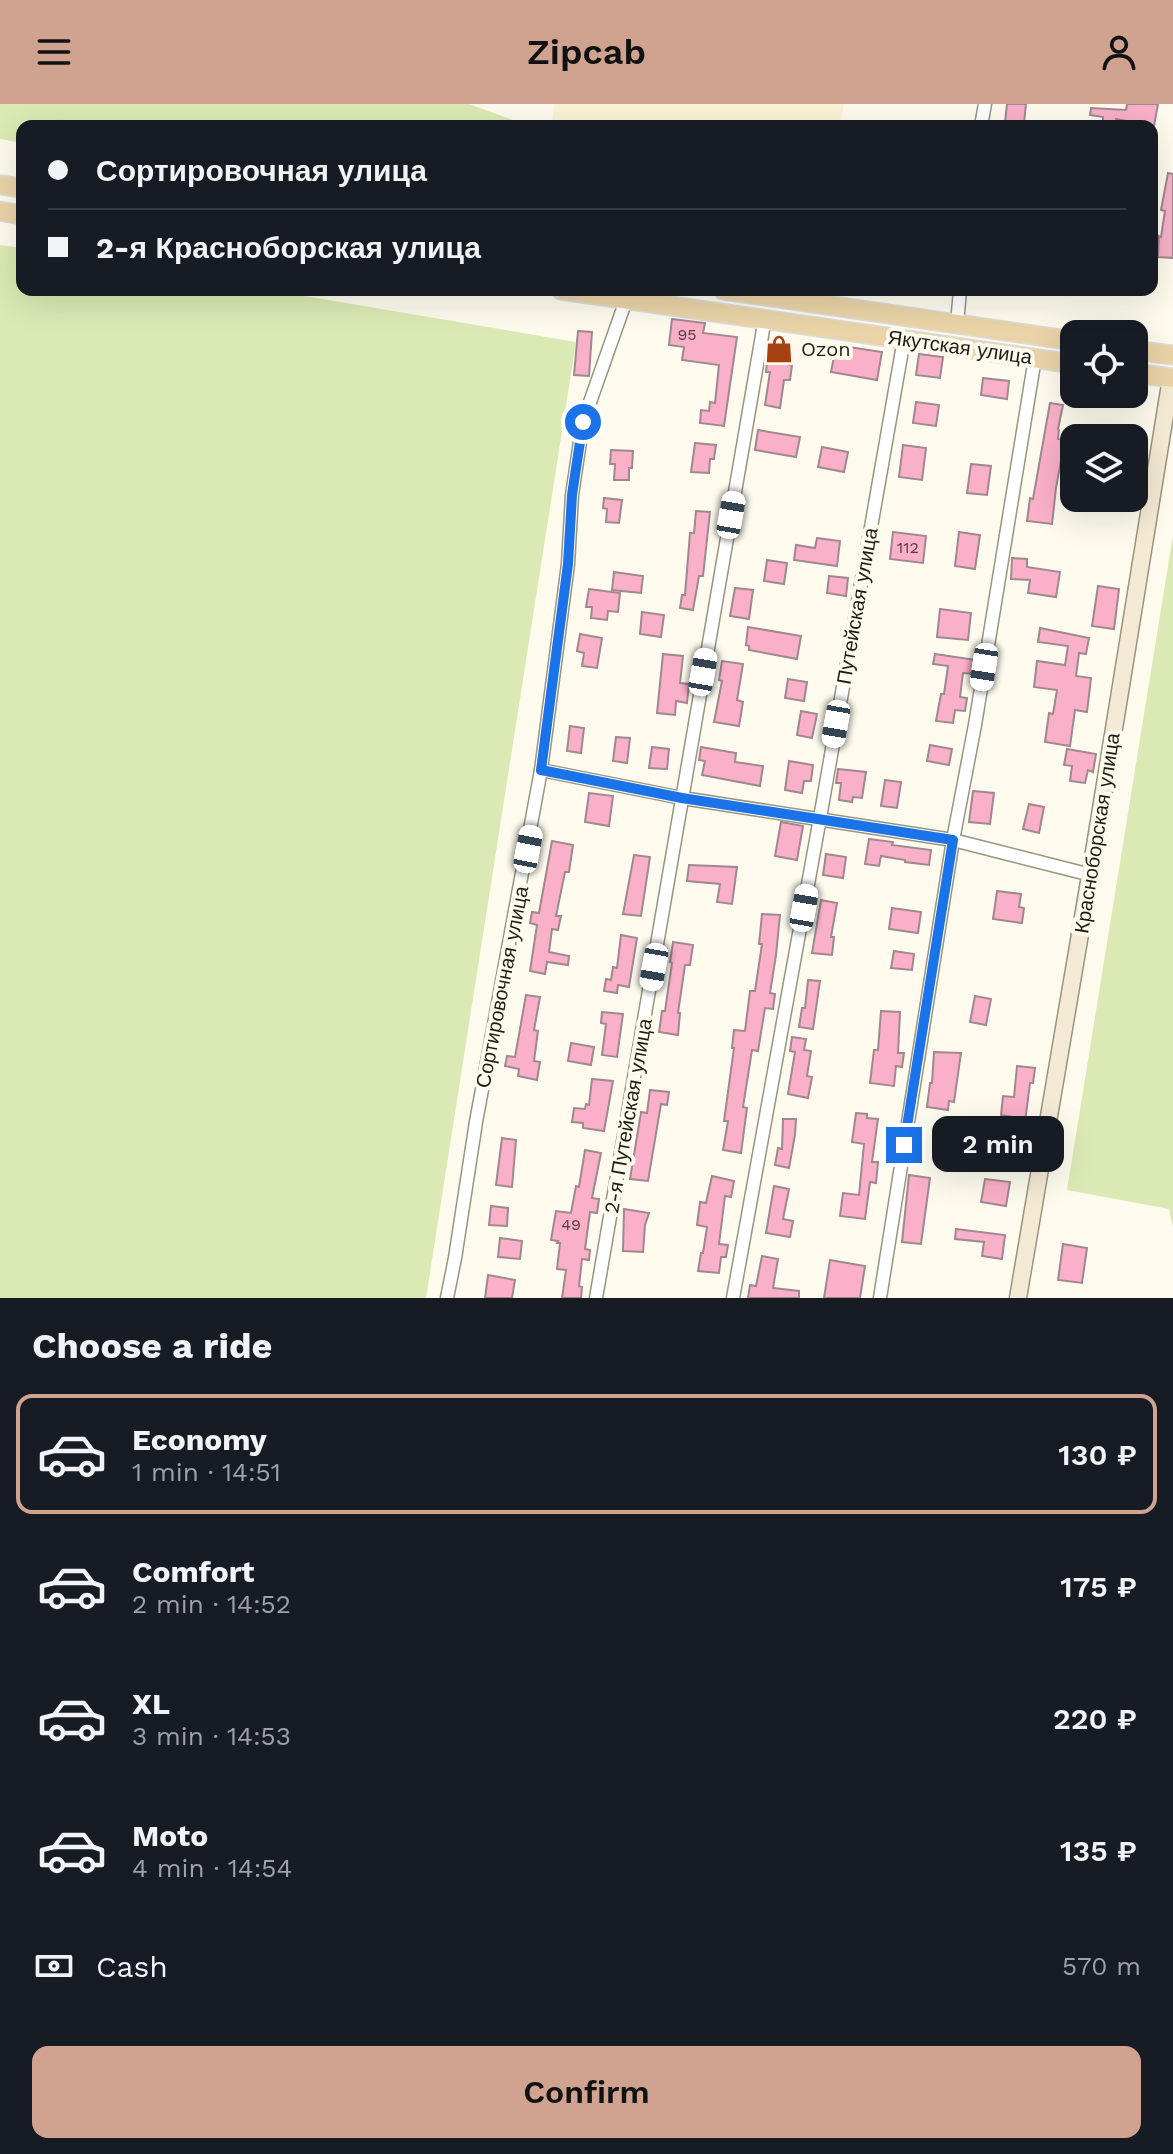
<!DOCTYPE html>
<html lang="en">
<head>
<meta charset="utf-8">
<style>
  :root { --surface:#171b24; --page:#20242c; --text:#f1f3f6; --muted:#9ea1a6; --line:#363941; --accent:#cfa38f }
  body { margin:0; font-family:"Work Sans",sans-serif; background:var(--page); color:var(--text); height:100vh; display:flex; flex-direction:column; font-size:30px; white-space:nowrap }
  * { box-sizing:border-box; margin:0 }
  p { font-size:26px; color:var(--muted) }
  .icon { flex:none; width:44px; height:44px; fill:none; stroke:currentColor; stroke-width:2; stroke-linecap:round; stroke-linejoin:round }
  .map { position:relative; height:1194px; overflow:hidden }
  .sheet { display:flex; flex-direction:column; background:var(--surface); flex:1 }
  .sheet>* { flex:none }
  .top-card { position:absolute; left:16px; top:16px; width:1142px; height:176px; border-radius:16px; box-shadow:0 8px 32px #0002; display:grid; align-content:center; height:176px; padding:0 32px; background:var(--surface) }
  .fabs { position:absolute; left:1060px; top:216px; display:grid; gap:16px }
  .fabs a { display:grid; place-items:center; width:88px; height:88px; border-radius:16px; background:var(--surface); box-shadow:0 8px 32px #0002; font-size:40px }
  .end { position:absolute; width:36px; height:36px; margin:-18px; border:10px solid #1a73e8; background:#fff; box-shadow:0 0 0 4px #fff }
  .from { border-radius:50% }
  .bubble { position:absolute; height:56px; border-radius:16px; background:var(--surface); box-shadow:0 8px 32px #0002; font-size:26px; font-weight:600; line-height:56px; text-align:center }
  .car { position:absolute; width:24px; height:48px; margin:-24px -12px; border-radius:10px; box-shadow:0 0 6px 2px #0007; background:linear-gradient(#fff 24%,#345 0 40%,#fff 0 76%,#345 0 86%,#fff 0) }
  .top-card b { display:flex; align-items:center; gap:28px; height:76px; font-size:30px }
  .top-card b+b { border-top:2px solid var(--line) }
  .top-card i { width:20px; height:20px; background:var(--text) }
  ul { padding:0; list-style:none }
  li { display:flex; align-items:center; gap:24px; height:120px; margin:0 16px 12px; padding:0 16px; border:4px solid transparent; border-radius:16px }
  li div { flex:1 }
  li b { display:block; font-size:30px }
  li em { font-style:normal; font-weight:600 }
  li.current { border-color:var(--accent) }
  li>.icon { width:72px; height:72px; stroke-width:1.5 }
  h2 { padding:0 32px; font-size:36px; line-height:96px }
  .pay { display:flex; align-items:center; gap:20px; height:88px; padding:0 32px; font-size:30px }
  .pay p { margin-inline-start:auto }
  .button { display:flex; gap:16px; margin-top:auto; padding:16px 32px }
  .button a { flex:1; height:92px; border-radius:16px; background:var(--accent); color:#111; font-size:32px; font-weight:600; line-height:92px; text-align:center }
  header { display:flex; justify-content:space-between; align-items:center; height:104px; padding:0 32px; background:var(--accent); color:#111; font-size:36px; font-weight:600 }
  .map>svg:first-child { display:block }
</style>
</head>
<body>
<header><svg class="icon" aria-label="menu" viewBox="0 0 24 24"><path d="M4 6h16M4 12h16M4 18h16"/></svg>Zipcab<svg class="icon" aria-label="person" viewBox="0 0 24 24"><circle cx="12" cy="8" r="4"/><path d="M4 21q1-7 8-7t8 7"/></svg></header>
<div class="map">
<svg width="1173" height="1194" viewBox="0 0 1173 1194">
  <rect width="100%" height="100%" fill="#fefbee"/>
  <polygon fill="#fbf3d6" points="554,0 844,0 840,22 572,22 552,18"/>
  <g fill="#dbeab4">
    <polygon points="0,0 469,0 529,22 22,22 22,39 0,35"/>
    <polygon points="0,141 22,144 22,186 269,186 576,238 426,1194 0,1194"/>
    <polygon points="1173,431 1173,1124 1169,1105 1067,1086"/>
  </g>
  <g fill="#f9b0c8" stroke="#9f888f" stroke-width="2">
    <polygon points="1007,0 1026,0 1024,19 1005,18"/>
    <polygon points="1127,0 1158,0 1154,22 1116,15 1116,20 1103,19 1103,13 1090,11 1091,4 1126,6"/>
    <polygon points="1168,69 1173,70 1173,154 1158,153 1159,132 1161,133 1165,107 1161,106"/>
    <polygon points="672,215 705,219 703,229 737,233 724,322 700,319 701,306 709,307 710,298 715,299 719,261 682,256 684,243 669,241"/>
    <polygon points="578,227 592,228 589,272 574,271"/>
    <polygon points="771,238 788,240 786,260 792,261 790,276 784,276 780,304 765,301 770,268 766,268 767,258 769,258"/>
    <polygon points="836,241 882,248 877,276 831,268"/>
    <polygon points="919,250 943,253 940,274 916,271"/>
    <polygon points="983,274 1009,277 1007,295 981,291"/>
    <polygon points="916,298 939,301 936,322 913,319"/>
    <polygon points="1050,299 1063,301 1058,325 1059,326 1058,335 1065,336 1056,384 1052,420 1027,417 1030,394 1033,395"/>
    <polygon points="758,326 800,333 796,353 755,346"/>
    <polygon points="695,339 716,341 714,355 710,355 709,369 691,368"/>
    <polygon points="903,341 926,344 922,376 899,373"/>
    <polygon points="822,343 848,348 844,368 818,363"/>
    <polygon points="611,346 633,347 632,364 629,364 629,376 614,376 615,360 610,360"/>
    <polygon points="971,360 991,362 987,391 967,389"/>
    <polygon points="604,394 622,396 619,419 606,418 607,405 603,404"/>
    <polygon points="696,407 710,408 703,472 699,472 693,506 680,504 682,491 685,491 690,429 694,429"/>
    <polygon points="893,428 926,432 923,459 890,455"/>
    <polygon points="959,428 980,431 975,465 955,462"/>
    <polygon points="817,434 840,437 837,462 794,456 796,441 815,444"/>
    <polygon points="1012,454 1027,455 1027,463 1060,468 1056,493 1028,489 1030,476 1011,475"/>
    <polygon points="767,456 787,459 784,480 764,477"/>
    <polygon points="614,468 643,472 641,489 612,486"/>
    <polygon points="829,472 848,474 846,492 827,489"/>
    <polygon points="1098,482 1119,485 1114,525 1092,522"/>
    <polygon points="735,484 753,486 749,515 730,512"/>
    <polygon points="589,485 620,489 618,508 608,507 607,516 591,514 592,503 586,503"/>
    <polygon points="940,505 971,509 968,536 937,533"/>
    <polygon points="642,508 664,511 661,533 640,530"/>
    <polygon points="748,523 801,532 797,555 749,546 749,542 746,541"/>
    <polygon points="1040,524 1089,534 1086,550 1079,549 1076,572 1091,574 1087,608 1075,606 1070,642 1045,638 1049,609 1053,610 1057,586 1034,583 1037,557 1065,561 1068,542 1038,538"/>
    <polygon points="580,530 602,534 597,564 582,562 584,549 577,547"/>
    <polygon points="663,550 683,552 680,579 689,580 687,599 676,597 675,611 657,609"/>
    <polygon points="935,550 976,556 974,570 963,569 960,593 967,594 965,607 955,606 953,619 936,617 941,590 944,590 948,562 933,560"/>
    <polygon points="722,557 743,560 737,596 743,598 739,622 714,618 722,577 719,576"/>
    <polygon points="788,575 807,578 804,597 785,594"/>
    <polygon points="801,607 817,610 812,634 797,631"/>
    <polygon points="570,622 584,624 581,649 567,647"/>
    <polygon points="616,633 630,634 627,659 613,657"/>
    <polygon points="930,641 952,645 949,661 927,657"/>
    <polygon points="652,643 669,645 667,665 649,664"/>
    <polygon points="701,643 736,649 735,658 763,662 760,682 702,671 705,657 699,656"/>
    <polygon points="1067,645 1096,650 1093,668 1088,666 1085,679 1070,677 1072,662 1064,661"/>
    <polygon points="789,657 813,661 811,677 804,677 802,689 785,686"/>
    <polygon points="838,665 866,668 862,694 853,693 852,698 839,696 841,679 836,679"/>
    <polygon points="885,676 901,678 897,704 881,702"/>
    <polygon points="973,687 994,689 990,720 969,718"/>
    <polygon points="589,689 613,692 609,722 585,718"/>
    <polygon points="1029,700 1044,703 1039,729 1023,725"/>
    <polygon points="781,718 803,722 797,756 775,752"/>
    <polygon points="869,735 893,738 892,741 931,746 929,761 905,758 905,756 881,752 879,762 865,760"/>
    <polygon points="552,737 573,741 569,768 565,768 556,812 561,812 558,826 552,825 549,848 569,852 568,861 547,858 545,870 530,867 537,821 530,819 532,808 539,809"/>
    <polygon points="826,750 846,753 843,774 823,771"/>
    <polygon points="634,751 650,753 641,812 623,810"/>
    <polygon points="689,761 737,763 732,800 717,798 720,780 687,777"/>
    <polygon points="997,787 1021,790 1019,803 1024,804 1022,819 993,815"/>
    <polygon points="821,796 837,799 831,833 834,833 832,851 812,849"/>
    <polygon points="892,804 921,808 918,829 889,825"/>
    <polygon points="762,810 780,811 776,851 770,889 775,890 773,905 765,904 758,947 752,946 743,1003 747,1004 741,1049 723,1046 728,1017 724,1017 734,944 732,944 734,926 745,927 750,887 755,887 762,840 759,840"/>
    <polygon points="621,831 637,834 629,883 618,881 617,889 604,887 606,875 611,876 613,863 617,864"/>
    <polygon points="673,838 693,841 690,861 685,861 678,909 680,909 678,931 659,928 662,907 665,907 672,859 670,858"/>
    <polygon points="894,847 914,850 912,866 891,864"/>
    <polygon points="808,876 820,877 813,925 799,923 802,904 805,904"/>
    <polygon points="526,891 540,893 534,926 538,927 534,957 540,958 537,976 518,972 519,965 505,962 507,952 515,953"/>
    <polygon points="975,892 991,895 986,921 970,918"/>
    <polygon points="881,907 900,908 898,949 904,949 902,963 896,962 894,982 870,979 874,946 878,946"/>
    <polygon points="602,908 623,910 617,953 602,951 606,920 601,919"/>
    <polygon points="792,933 806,935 804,946 811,947 807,972 812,973 808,994 788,990 795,948 790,947"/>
    <polygon points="571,939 594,943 591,961 568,957"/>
    <polygon points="934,948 961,949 954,998 949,997 948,1006 927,1003 930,979 932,979"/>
    <polygon points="1017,962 1035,964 1033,979 1030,979 1019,1065 1006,1064 1013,1013 1001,1011 1003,992 1014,993"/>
    <polygon points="592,975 613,977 604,1027 583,1024 583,1019 572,1018 574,1004 585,1005 586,1000 589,1001"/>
    <polygon points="650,986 669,988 667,1001 661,1000 648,1077 630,1075 641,1008 647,1009"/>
    <polygon points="856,1009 867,1010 867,1014 878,1015 872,1058 878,1058 876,1079 870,1078 865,1115 840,1112 843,1089 859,1091 864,1040 852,1038"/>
    <polygon points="783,1015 796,1015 795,1031 789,1064 775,1061 778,1044 782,1045"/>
    <polygon points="502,1034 516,1036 512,1083 496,1081"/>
    <polygon points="585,1046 601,1049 592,1094 599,1095 597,1109 590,1108 585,1145 590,1146 589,1156 582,1155 579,1182 582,1183 581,1194 562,1194 566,1166 557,1165 560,1139 557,1139 558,1137 551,1136 556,1107 571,1109 576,1082 579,1083"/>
    <polygon points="909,1071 930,1074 921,1140 902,1138"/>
    <polygon points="712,1072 734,1077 731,1093 725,1092 719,1140 728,1141 726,1153 721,1153 719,1169 698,1167 701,1149 703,1149 707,1123 697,1121 700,1098 706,1099"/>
    <polygon points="985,1075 1010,1078 1006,1102 981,1098"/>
    <polygon points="774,1082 789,1085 783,1115 793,1117 790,1133 766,1129"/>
    <polygon points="491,1102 508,1104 507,1122 489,1121"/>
    <polygon points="624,1105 649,1109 645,1121 643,1148 623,1147"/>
    <polygon points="956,1125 1005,1131 1002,1155 982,1152 984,1138 955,1135"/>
    <polygon points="500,1134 522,1137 520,1155 498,1153"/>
    <polygon points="1063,1140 1087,1144 1082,1179 1058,1176"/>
    <polygon points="762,1152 778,1155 773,1184 799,1187 799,1194 748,1194 750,1181 756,1182"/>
    <polygon points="830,1156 865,1162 860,1194 824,1194"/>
    <polygon points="488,1171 515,1176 512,1194 485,1194"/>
  </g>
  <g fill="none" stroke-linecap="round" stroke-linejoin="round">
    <defs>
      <g id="street">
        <polyline points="981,22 985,0"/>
        <polyline points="957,220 960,186"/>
        <polyline points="541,666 682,694 953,736 1091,771"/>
        <polyline points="447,1194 455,1154 476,1018 541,666 568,460 572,391 583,318 626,196"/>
        <polyline points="596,1194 765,214"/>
        <polyline points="733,1194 820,714 904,235"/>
        <polyline points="880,1194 953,736 975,621 1035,254"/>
      </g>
      <polyline id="secondary" points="1018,1194 1092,760 1171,274"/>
      <g id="primary">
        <polyline points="0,81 22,84"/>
        <polyline points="0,107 22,111"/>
        <polyline points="561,186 1074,260"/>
        <polyline points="723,186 1074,237"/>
        <polyline points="1134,246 1173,251"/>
        <polyline points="1134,269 1173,274"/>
      </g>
    </defs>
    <use href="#street" stroke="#999480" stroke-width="15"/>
    <use href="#secondary" stroke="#999480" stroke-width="19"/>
    <use href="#primary" stroke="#dbdbda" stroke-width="21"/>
    <use href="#street" stroke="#fff" stroke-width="12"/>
    <use href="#secondary" stroke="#f4e9d3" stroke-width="16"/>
    <use href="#primary" stroke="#ead3a7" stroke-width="18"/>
  </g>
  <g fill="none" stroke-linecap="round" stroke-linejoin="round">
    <polyline stroke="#1a73e8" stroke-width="10" points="583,318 572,391 568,460 541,666 682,694 953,736 904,1041"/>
  </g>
  <defs>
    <symbol id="shop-bare" viewBox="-9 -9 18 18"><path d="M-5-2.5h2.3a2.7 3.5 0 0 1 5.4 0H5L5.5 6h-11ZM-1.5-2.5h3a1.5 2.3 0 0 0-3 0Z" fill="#a64211" stroke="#fefbee" stroke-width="2.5" paint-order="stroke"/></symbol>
  </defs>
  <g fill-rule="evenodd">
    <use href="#shop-bare" x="759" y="225" width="40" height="40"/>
  </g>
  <g text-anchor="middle" stroke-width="8" stroke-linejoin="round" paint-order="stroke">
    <g font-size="16" fill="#554142">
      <text x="687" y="236">95</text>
      <text x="908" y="449">112</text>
      <text x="571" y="1126">49</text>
    </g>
    <g font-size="20" fill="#1e1c15" stroke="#fefbee">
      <text transform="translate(960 243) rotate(8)" y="7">Якутская улица</text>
      <text transform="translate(857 502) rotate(-80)" y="7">Путейская улица</text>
      <text transform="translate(1097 729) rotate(-81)" y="7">Красноборская улица</text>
      <text transform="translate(502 883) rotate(-79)" y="7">Сортировочная улица</text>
      <text transform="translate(628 1012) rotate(-80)" y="7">2-я Путейская улица</text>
    </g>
    <g font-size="20" fill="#1e1c15" stroke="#fefbee" text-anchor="start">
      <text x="801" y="252">Ozon</text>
    </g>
  </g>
</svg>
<div class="fabs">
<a><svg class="icon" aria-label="locate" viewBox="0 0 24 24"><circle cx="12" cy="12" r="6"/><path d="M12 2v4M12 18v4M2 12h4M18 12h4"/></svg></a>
<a><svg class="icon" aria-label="layers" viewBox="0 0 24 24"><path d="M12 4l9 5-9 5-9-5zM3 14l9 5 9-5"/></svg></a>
</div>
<i class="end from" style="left:583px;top:318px"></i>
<i class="end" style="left:904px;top:1041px"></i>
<div class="bubble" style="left:932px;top:1012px;width:132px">2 min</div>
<i class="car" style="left:731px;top:411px;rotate:10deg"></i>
<i class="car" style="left:984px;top:563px;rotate:189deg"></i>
<i class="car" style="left:703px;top:568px;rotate:10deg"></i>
<i class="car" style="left:836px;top:620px;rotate:190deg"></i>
<i class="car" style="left:528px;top:745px;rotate:11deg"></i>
<i class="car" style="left:804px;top:804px;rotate:10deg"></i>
<i class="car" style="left:654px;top:863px;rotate:190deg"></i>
<div class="top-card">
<b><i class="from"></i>Сортировочная улица</b>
<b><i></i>2-я Красноборская улица</b>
</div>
</div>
<section class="sheet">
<h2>Choose a ride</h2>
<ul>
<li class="current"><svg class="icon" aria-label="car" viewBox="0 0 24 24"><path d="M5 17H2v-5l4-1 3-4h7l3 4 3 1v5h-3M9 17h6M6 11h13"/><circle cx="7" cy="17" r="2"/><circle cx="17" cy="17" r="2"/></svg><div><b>Economy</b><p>1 min · 14:51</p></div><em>130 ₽</em></li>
<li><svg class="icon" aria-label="car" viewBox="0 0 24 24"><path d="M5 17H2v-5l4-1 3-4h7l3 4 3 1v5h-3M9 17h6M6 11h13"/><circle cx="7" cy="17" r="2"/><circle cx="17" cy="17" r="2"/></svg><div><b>Comfort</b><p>2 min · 14:52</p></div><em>175 ₽</em></li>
<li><svg class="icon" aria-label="car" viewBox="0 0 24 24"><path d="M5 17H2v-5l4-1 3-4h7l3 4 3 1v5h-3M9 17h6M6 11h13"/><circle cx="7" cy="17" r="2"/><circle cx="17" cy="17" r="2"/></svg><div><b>XL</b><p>3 min · 14:53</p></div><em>220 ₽</em></li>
<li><svg class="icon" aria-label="car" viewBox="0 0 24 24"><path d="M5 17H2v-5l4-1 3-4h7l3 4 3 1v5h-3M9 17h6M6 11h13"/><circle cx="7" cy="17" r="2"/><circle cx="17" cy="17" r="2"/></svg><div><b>Moto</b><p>4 min · 14:54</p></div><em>135 ₽</em></li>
</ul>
<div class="pay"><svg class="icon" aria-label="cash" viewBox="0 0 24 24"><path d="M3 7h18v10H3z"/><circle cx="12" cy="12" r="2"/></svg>Cash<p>570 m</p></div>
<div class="button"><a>Confirm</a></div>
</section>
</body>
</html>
